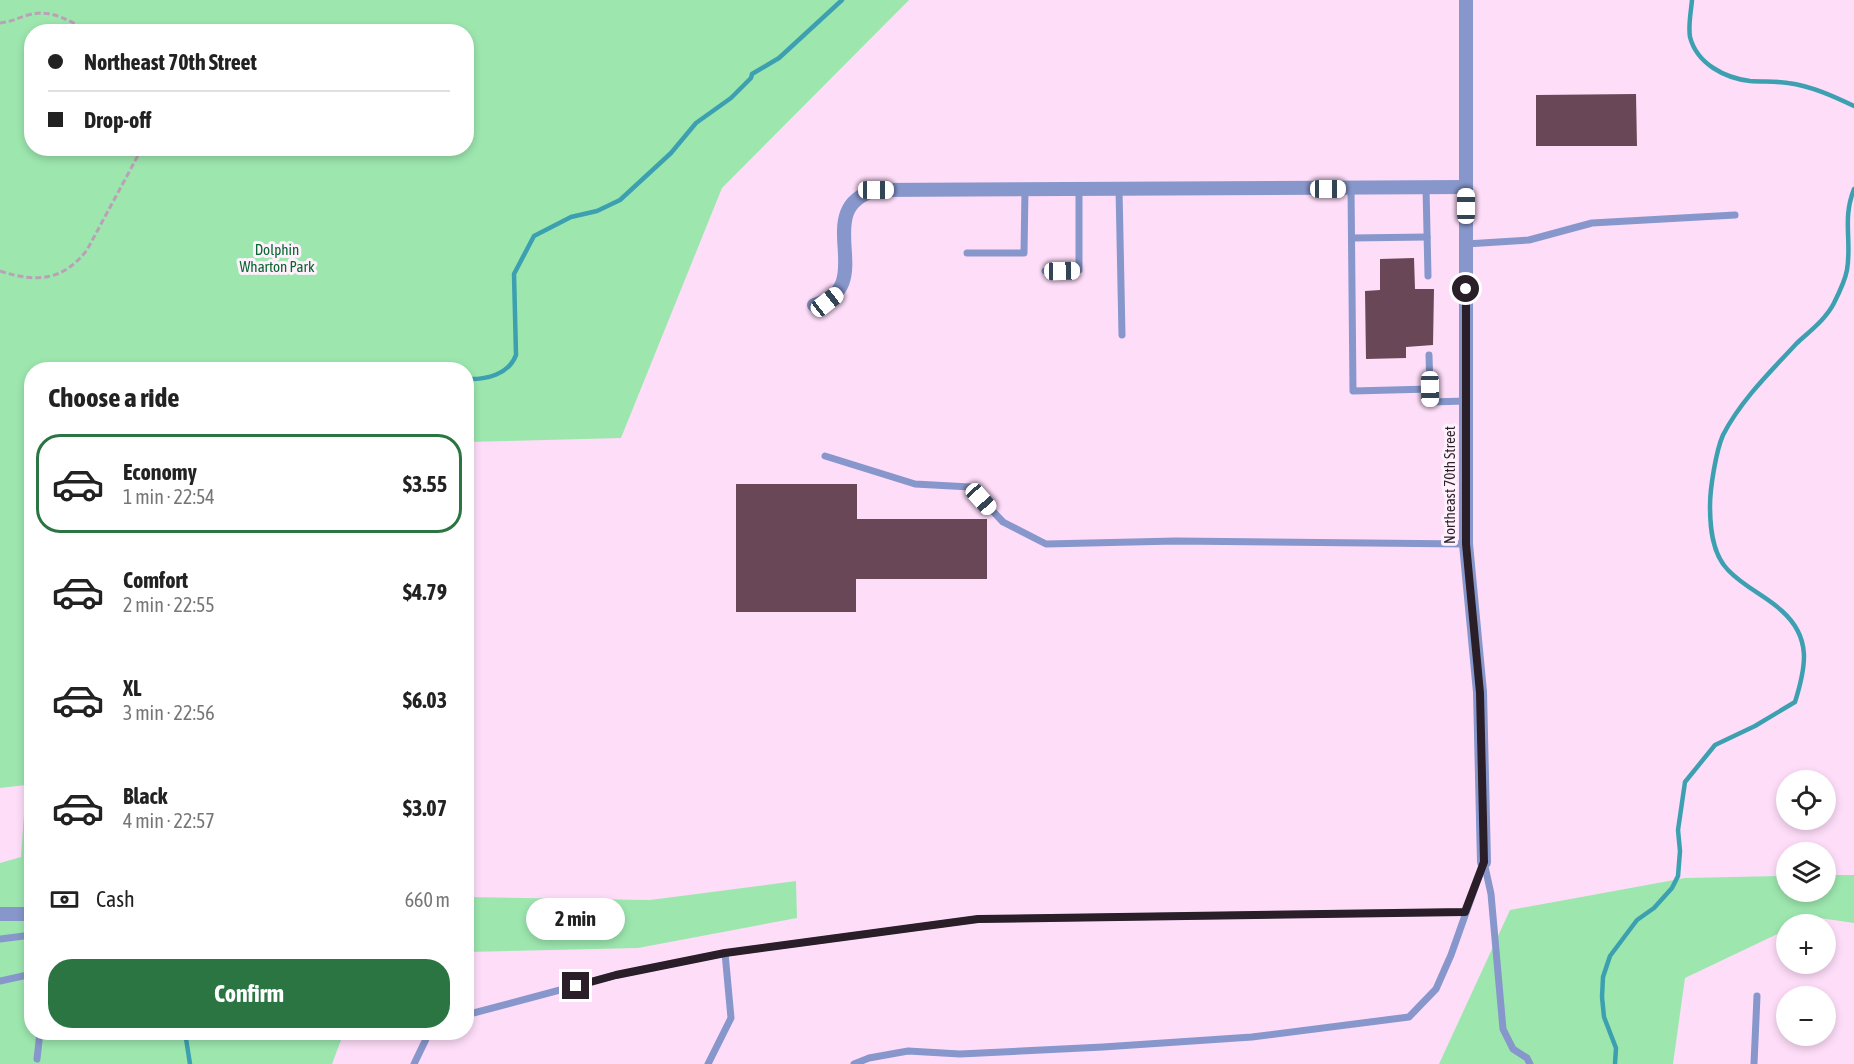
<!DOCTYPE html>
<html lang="en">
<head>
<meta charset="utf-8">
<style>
  :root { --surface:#fff; --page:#f2f2f2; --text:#222; --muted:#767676; --line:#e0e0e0; --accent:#2b7543 }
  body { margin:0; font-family:"Asap Condensed",sans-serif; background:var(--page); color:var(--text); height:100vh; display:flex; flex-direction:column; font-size:22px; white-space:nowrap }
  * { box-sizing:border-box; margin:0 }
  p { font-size:20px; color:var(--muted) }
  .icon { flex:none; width:33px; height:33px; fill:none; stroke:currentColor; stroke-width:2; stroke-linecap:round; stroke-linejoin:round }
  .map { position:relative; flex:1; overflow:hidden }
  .drawer { position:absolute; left:24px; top:362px; width:450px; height:678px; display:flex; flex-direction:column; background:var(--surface); border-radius:24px; box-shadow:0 3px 9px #0003 }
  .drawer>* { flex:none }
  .banner { position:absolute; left:24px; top:24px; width:450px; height:132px; border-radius:24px; box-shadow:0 3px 9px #0003; display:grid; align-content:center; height:132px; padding:0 24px; background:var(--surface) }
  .controls { position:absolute; left:1776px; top:770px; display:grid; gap:12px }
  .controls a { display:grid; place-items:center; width:60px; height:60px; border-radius:50%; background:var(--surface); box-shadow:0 3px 9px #0003; font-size:30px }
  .end { position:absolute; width:27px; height:27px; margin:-14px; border:8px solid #2a1e28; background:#fff; box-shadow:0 0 0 3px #fff }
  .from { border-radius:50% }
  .bubble { position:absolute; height:42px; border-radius:21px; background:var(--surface); box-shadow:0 3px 9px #0003; font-size:20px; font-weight:700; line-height:42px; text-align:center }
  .car { position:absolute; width:18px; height:36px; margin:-18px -9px; border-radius:8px; box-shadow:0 0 4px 2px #0007; background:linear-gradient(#fff 24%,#345 0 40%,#fff 0 76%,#345 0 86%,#fff 0) }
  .banner b { display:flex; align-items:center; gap:21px; height:57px; font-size:22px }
  .banner b+b { border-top:2px solid var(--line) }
  .banner i { width:15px; height:15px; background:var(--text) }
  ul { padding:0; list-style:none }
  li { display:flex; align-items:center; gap:18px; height:99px; margin:0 12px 9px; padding:0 12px; border:3px solid transparent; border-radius:24px }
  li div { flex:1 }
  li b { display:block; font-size:22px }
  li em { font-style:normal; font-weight:700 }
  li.current { border-color:var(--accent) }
  li>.icon { width:54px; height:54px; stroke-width:1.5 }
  h2 { padding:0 24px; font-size:27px; line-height:72px }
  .pay { display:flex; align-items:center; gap:15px; height:66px; padding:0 24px; font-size:22px }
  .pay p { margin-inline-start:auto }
  .action { display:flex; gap:12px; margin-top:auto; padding:12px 24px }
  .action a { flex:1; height:69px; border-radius:24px; background:var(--accent); color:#fff; font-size:24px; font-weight:700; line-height:69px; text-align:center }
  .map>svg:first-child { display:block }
</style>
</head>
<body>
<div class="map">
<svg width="1854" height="1064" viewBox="0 0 1854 1064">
  <rect width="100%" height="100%" fill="#feddf9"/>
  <g fill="#9de7af" fill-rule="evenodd">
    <path d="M0,0H909L722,188L621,438L467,442L466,369H32V1032H344L332,1064H0V863L21,857L26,785L0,788ZM32,32H466V148H32Z"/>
    <polygon points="1826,875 1854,875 1854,923 1813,917 1798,924 1786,924 1786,930 1685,978 1673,1064 1439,1064 1510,910 1685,878 1786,876 1786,891 1826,891"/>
    <polygon points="796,881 797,918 638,948 467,952 467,897 650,900"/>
  </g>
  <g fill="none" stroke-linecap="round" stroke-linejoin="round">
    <g stroke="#3da0b1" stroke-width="4.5">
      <path d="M1692,0C1691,12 1688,25 1690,37C1697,64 1725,78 1750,81C1763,82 1776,81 1788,83C1811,86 1833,96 1854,106"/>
      <path d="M466,379C487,380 509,374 516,355L514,274L534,236L571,217L597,211L620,200L671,153L696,123L731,98L751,78L752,74L779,58L842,0"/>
      <polyline points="185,1032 190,1064"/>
      <path d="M1615,1064L1616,1048L1604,1017L1602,997L1603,977L1610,956L1637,920L1654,908L1672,888L1678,876L1680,851L1678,830L1685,782L1715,745L1755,726L1795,702C1806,667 1812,638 1782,611C1766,596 1744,587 1728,570C1712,554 1710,527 1710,506C1710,488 1716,451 1723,435C1741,400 1771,371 1797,343C1810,331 1826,319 1834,303C1839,293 1845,281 1847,270C1852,241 1842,219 1854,189"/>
    </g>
  </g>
  <g fill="#6a4756">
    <polygon points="1636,94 1637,146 1536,146 1536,95"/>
    <polygon points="1414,258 1415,289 1434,289 1433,345 1406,347 1406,358 1366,359 1365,291 1380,290 1380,259"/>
    <polygon points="736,484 857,484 857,519 987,519 987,579 856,579 856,612 736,612"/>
  </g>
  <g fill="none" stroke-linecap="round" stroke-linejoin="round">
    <g stroke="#bba0b7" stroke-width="3" stroke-dasharray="6 3" stroke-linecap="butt">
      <path d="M0,23C10,22 18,18 28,15C52,8 70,22 91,32"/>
      <path d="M0,271C36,283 63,281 87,250L142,148"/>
    </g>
    <g stroke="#8797cb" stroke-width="7">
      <polyline points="1351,188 1353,391 1430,389 1430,402 1466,401"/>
      <polyline points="1426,188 1428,276"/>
      <polyline points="1119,189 1122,335"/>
      <polyline points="1352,238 1427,237"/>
      <polyline points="1466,244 1529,240 1592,223 1735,215"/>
      <polyline points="967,253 1024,253 1025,190"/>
      <polyline points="1045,271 1079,270 1079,190"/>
      <polyline points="1429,355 1430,389"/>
      <polyline points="825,456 915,484 970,487 1003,522 1046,544 1176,541 1466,544"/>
      <polyline points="1484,862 1491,894 1503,1029 1513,1049 1527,1058 1530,1064"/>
      <polyline points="0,939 32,935"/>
      <polyline points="0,981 32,974"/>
      <polyline points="466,1015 616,975 725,953 978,919 1465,912"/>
      <polyline points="37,1059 40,1032"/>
      <polyline points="414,1064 427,1037 432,1032"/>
      <polyline points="708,1064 731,1018 725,953"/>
      <polyline points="854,1064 869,1058 908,1051 960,1054 1103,1047 1252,1037 1409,1017 1436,989 1451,955 1484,862"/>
      <polyline points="1754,1064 1757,996"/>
    </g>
    <g stroke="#8797cb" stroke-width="14">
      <polyline points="1466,0 1466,544 1480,692 1484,862"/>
      <path d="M814,305C882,287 807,209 876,190L1466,187"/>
      <polyline points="0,914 28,914"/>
    </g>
  </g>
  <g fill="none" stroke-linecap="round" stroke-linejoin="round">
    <polyline stroke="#2a1e28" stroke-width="8" points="576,986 616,975 725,953 978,919 1465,912 1484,862 1480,693 1466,544 1466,289"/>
  </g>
  <g text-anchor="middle" stroke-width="6" stroke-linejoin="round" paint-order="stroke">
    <g font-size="15" fill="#066731" stroke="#fff1fc">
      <text x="277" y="255">Dolphin<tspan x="277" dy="17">Wharton Park</tspan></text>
    </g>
    <g font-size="15" fill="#2a1e28" stroke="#fff1fc">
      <text transform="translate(1450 485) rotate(-90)" y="5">Northeast 70th Street</text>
    </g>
  </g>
</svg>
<div class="controls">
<a><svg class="icon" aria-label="locate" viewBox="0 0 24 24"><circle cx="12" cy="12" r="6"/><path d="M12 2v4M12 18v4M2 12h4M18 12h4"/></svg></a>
<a><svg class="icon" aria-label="layers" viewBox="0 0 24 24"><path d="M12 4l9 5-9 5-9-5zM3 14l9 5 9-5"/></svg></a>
<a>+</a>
<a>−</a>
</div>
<i class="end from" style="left:1466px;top:289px"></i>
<i class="end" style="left:576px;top:986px"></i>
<div class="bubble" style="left:526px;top:898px;width:99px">2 min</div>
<i class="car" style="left:1328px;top:189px;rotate:90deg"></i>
<i class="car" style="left:876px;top:190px;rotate:90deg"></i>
<i class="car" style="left:1466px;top:206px;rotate:0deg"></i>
<i class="car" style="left:1062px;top:271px;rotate:89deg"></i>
<i class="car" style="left:827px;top:302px;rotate:52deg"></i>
<i class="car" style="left:1430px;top:389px;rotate:179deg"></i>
<i class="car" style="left:981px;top:499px;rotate:138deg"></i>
<div class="banner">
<b><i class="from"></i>Northeast 70th Street</b>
<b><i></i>Drop-off</b>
</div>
<section class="drawer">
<h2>Choose a ride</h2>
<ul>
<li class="current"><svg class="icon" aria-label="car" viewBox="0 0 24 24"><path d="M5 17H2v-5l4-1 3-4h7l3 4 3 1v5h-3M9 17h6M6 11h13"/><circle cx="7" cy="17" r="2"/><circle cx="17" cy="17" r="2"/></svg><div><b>Economy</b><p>1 min · 22:54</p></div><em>$3.55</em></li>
<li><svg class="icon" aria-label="car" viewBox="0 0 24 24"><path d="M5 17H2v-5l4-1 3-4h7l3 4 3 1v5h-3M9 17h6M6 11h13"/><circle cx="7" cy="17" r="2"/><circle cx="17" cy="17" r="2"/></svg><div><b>Comfort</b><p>2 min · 22:55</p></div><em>$4.79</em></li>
<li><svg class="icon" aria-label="car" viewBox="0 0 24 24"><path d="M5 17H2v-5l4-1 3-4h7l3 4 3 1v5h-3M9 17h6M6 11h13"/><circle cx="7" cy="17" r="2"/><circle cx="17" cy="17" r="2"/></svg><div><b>XL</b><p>3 min · 22:56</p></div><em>$6.03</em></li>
<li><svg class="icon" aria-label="car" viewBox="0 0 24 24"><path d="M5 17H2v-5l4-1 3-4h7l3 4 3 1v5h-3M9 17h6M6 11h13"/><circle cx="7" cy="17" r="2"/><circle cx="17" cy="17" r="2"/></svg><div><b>Black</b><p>4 min · 22:57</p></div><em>$3.07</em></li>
</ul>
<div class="pay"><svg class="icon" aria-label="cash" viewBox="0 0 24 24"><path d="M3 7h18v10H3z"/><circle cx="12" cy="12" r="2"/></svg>Cash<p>660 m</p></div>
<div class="action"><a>Confirm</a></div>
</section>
</div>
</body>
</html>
